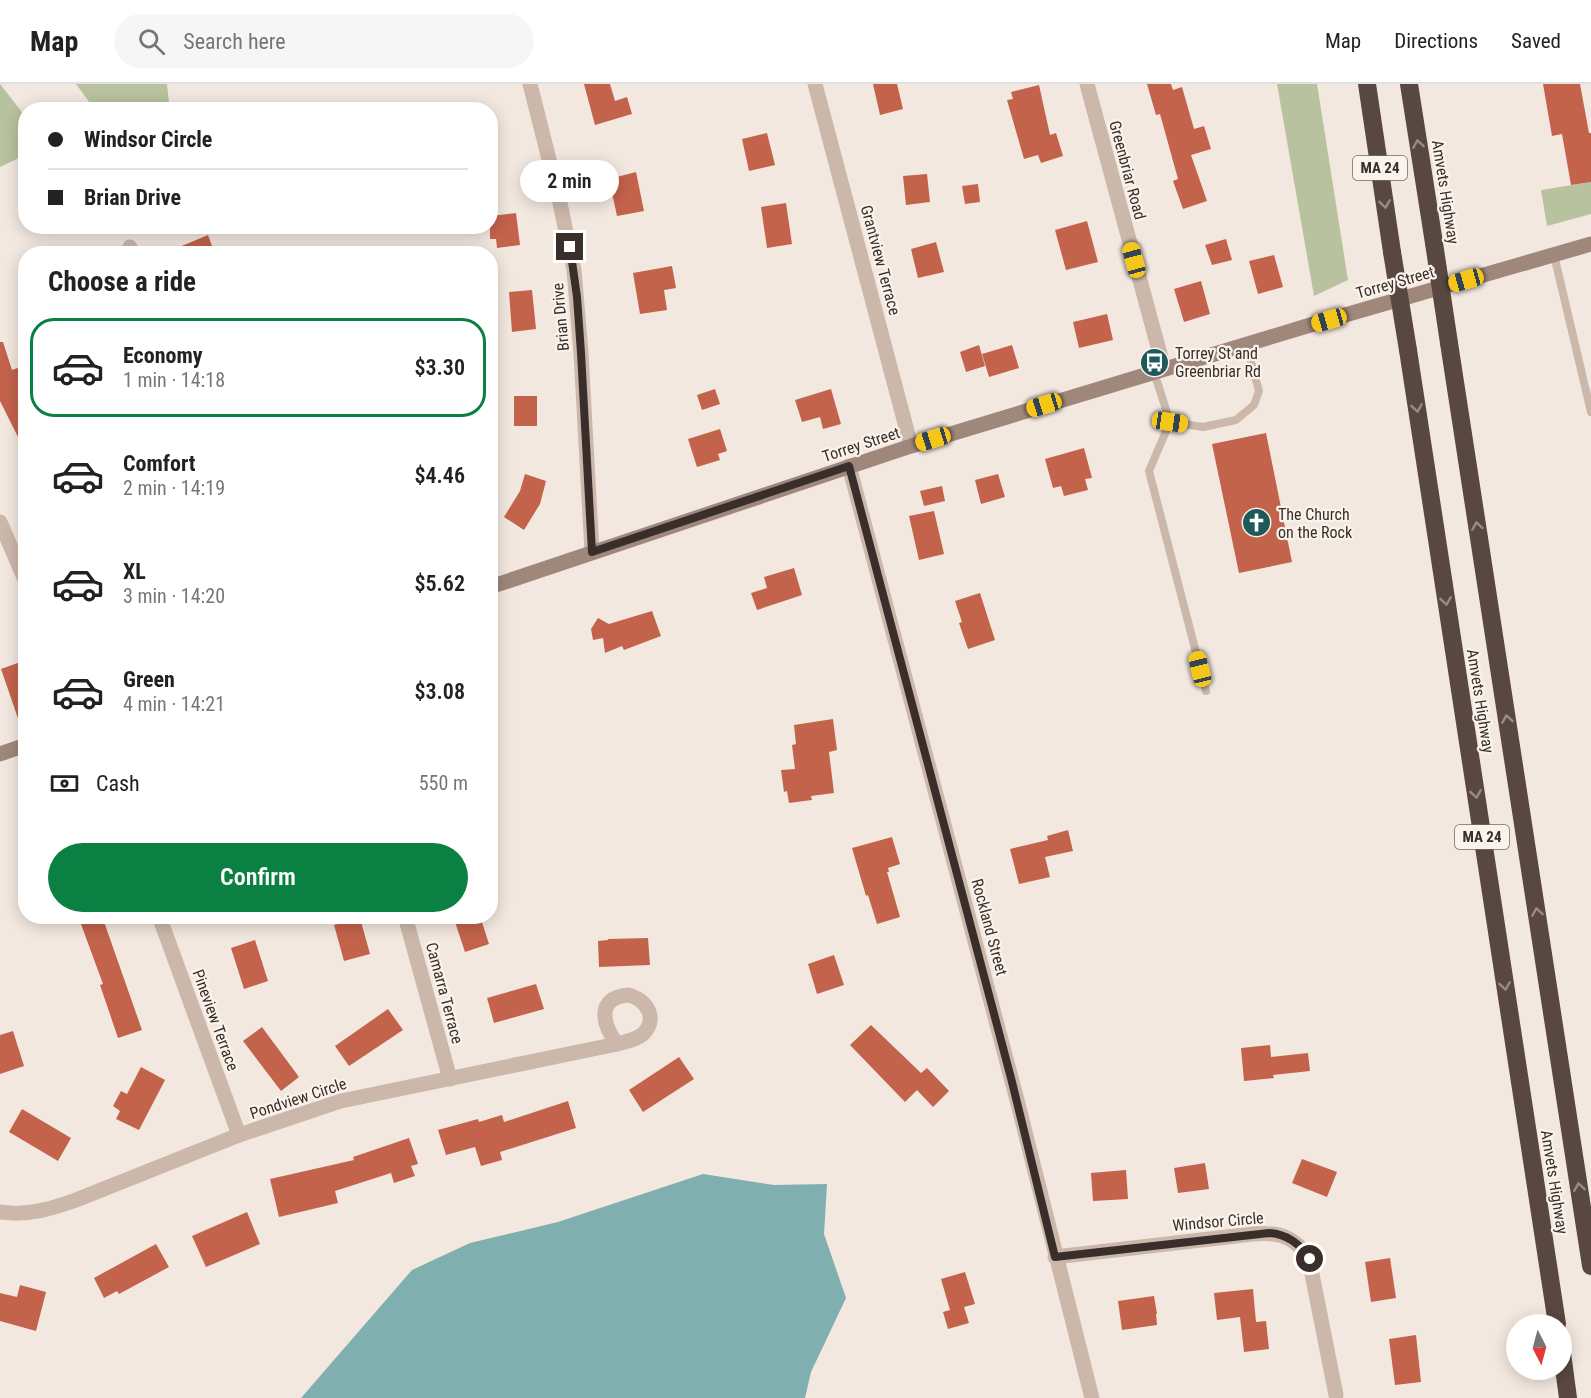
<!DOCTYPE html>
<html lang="en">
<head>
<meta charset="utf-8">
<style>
  :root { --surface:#fff; --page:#f6f6f6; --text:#222; --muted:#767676; --line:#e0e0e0; --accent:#0b8043 }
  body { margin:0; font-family:"Roboto Condensed",sans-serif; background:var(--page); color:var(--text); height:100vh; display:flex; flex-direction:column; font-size:22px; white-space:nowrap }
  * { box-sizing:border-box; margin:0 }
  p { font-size:20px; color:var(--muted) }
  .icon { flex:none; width:33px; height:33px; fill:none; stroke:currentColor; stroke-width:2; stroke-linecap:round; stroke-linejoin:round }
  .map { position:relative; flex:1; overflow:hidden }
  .sheet { position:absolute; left:18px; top:162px; width:480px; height:678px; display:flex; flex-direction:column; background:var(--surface); border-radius:24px; box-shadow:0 3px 15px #0003 }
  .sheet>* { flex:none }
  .guide { position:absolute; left:18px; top:18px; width:480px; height:132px; border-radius:24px; box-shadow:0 3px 15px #0003; display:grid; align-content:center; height:132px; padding:0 30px; background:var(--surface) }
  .needle { width:39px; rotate:174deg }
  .tools { position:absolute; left:1506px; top:1230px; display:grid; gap:12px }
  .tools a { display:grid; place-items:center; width:66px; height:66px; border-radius:50%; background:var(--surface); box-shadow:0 3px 15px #0003; font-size:30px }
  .end { position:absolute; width:27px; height:27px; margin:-14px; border:8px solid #392e2a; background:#fff; box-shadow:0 0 0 3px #fff }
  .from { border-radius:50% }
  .bubble { position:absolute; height:42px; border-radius:21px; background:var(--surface); box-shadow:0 3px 15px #0003; font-size:20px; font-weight:600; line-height:42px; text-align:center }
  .car { position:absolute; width:18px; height:36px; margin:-18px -9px; border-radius:8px; box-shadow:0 0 4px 2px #0007; background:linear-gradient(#f5c518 24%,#345 0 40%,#f5c518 0 76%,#345 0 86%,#f5c518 0) }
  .guide b { display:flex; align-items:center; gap:21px; height:57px; font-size:22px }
  .guide b+b { border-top:2px solid var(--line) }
  .guide i { width:15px; height:15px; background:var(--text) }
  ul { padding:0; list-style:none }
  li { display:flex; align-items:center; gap:18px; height:99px; margin:0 12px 9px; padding:0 18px; border:3px solid transparent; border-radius:24px }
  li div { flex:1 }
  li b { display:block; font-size:22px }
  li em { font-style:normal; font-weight:600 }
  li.current { border-color:var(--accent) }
  li>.icon { width:54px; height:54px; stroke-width:1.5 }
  h2 { padding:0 30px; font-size:27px; line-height:72px }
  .pay { display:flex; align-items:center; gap:15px; height:66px; padding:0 30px; font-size:22px }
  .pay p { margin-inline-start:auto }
  .cta { display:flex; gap:12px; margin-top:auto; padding:12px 30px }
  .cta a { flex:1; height:69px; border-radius:36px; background:var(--accent); color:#fff; font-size:24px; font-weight:600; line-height:69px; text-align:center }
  header { display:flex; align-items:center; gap:36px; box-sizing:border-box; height:84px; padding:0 30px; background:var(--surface); border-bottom:2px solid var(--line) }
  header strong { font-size:28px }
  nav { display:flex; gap:33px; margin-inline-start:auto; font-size:21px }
  .search { width:420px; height:54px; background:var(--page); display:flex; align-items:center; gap:15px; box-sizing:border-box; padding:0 21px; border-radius:33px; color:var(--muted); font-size:22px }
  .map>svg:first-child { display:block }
</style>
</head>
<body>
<header>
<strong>Map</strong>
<div class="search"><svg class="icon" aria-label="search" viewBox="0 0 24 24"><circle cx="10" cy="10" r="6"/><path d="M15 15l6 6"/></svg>Search here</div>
<nav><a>Map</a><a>Directions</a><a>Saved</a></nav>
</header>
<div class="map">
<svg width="1591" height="1314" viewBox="0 0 1591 1314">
  <rect width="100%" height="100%" fill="#f3e8df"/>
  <g fill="#b8c29f">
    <polygon points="0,0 25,32 25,71 0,83"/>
    <polygon points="76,0 167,0 169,18 167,25 104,25 90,19"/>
    <polygon points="1277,0 1317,0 1348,196 1314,212"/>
    <polygon points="1591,98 1591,130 1547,142 1541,106"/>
  </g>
  <polygon fill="#7fafaf" points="703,1090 774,1101 827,1100 824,1150 846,1214 811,1288 805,1314 301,1314 412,1186 470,1159 558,1138"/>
  <g fill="#c3634c">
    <polygon points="584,0 610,0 615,17 627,13 632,30 595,41"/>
    <polygon points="873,0 897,0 903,25 880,31"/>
    <polygon points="1147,0 1171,0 1173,6 1182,3 1194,45 1204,42 1211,65 1191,71 1207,117 1183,125 1173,97 1178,95 1160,30 1156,31"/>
    <polygon points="1543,0 1580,0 1589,49 1591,49 1591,98 1571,101 1562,50 1552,52"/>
    <polygon points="1039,1 1050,51 1056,49 1063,72 1041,79 1038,71 1024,75 1007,16 1013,15 1011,8"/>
    <polygon points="767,49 775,81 749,87 742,55"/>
    <polygon points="636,88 644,127 617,132 609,95"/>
    <polygon points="927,90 930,118 906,121 903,92"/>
    <polygon points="978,100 980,118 965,120 962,102"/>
    <polygon points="786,119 792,160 767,164 761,123"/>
    <polygon points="516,129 520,161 497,164 496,155 490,155 490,132"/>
    <polygon points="1087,137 1098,178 1066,186 1055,146"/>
    <polygon points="208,151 215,170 165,170 165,169"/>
    <polygon points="1226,155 1232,176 1212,181 1205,161"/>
    <polygon points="936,158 944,188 918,194 911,165"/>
    <polygon points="1274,171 1283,203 1258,210 1249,177"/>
    <polygon points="672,182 676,204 664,206 667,226 640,230 633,189"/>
    <polygon points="1201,197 1210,230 1184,238 1174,205"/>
    <polygon points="532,206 536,245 512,248 509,208"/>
    <polygon points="1107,230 1113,256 1079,264 1073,238"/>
    <polygon points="0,258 3,258 12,286 26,281 26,369 0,317"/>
    <polygon points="979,261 985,282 966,288 960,268"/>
    <polygon points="1012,261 1019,284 989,293 982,270"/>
    <polygon points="715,305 720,320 702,326 697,311"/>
    <polygon points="831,305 841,340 823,345 820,333 802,338 795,316"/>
    <rect x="514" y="312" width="23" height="30"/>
    <polygon points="720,345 727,367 718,370 720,376 697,383 688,355"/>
    <polygon points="1266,349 1292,478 1239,489 1212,360"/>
    <polygon points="1084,364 1092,394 1085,395 1088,406 1064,412 1061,402 1053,404 1045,375"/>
    <polygon points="525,390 546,397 540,420 524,446 504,433 520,407"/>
    <polygon points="998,390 1005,413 981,420 975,396"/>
    <polygon points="942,402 945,417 924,422 920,407"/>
    <polygon points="934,427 944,470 919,476 909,432"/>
    <polygon points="794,484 802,511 757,526 751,509 767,504 764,493"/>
    <polygon points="980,509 995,556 968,565 959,539 962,538 955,517"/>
    <polygon points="652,527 661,552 624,566 622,562 605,569 603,554 593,556 591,545 598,534 609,540"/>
    <polygon points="26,576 26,648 23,649 1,585"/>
    <polygon points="833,635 837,666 829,668 834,709 811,712 812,716 789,719 787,707 784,708 781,686 795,685 792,661 796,660 794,641"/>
    <polygon points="1068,746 1073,767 1045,773 1050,793 1019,800 1010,765 1048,756 1047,752"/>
    <polygon points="892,753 900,780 888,784 889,788 887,788 900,833 877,840 868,811 866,812 852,764"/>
    <polygon points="78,832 102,832 142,946 118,954 100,901 103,900"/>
    <polygon points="453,832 480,832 489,860 465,868"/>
    <polygon points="360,834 370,870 344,877 334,841"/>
    <polygon points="648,854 650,881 599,883 598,857 608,856 608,855"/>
    <polygon points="255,856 268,897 244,905 231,864"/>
    <polygon points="834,871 844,901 817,910 808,880"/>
    <polygon points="536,900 544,925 494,939 487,914"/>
    <polygon points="388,925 403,946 349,982 335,962"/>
    <polygon points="871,941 921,989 927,984 949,1007 933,1023 917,1006 905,1018 850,961"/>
    <polygon points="262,943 299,993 281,1007 243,957"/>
    <polygon points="13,947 24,982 0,990 0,951"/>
    <polygon points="1270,961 1271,973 1308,969 1310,987 1273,991 1274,994 1244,997 1241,964"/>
    <polygon points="679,973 694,995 643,1028 629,1006"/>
    <polygon points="141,983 165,996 139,1046 116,1035 120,1027 113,1022 121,1007 127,1010"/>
    <polygon points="568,1017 576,1044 500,1068 502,1076 481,1082 475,1063 446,1071 438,1046 478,1035 479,1038 502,1031 504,1038"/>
    <polygon points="22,1025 71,1054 58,1077 9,1048"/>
    <polygon points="409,1054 418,1080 411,1082 415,1092 394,1099 391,1089 335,1107 338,1119 279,1133 270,1095 354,1076 353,1073"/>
    <polygon points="1302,1075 1337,1088 1327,1113 1292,1099"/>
    <polygon points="1205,1079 1209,1105 1178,1109 1174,1084"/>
    <polygon points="1126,1086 1128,1115 1093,1117 1091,1089"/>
    <polygon points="247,1128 260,1160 206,1183 192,1152"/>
    <polygon points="156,1160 169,1183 119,1210 117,1207 104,1214 94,1194"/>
    <polygon points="1390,1174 1396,1214 1371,1218 1365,1178"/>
    <polygon points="965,1188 975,1220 964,1223 969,1239 948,1245 943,1228 950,1226 941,1195"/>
    <polygon points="20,1201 46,1208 36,1247 0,1237 0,1209 17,1213"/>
    <polygon points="1253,1205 1256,1238 1266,1237 1269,1265 1244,1268 1240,1233 1217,1236 1214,1209"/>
    <polygon points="1154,1212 1157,1230 1156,1230 1157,1241 1122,1246 1118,1217"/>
    <polygon points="1416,1251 1421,1298 1395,1301 1389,1255"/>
  </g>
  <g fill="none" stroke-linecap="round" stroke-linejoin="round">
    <g stroke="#cbb8ab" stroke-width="8">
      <polyline points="1554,171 1591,328"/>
      <polyline points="1154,288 1170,338 1203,343 1236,336 1254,321 1259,307 1246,260"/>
      <polyline points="1170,338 1149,387 1206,607"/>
    </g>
    <g stroke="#cbb8ab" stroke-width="15">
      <polyline points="530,0 560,119 574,186 581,269 592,468"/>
      <polyline points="815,0 911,362"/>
      <polyline points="1087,0 1164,285"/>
      <polyline points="130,163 132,170"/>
      <polyline points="849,382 1017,1016 1092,1314"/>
      <polyline points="0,438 26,498"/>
      <polyline points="159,832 239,1051"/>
      <polyline points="405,832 450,995"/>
      <path d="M628,911C646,915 659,934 643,950C636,956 625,958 617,960C603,941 595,914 628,911Z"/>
      <path d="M0,1128C28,1132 51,1125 76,1116L239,1051L341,1017L617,960"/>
      <path d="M1055,1173L1253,1150C1279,1148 1295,1152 1309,1175L1336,1311"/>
    </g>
    <g stroke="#9f877c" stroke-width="15">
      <polyline points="490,503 911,362 1307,242 1591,160"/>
      <polyline points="0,670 26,661"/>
    </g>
    <g stroke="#594841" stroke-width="18">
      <polyline points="1367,0 1392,168"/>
      <polyline points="1409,0 1434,159"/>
      <polyline points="1449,259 1591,1182"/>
      <polyline points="1408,266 1557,1240"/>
      <polyline points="1562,1269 1568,1314"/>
    </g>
    <g stroke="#594841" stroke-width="18">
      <polyline points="1434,159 1449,259"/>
      <polyline points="1392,168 1408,266"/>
    </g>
  </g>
  <defs><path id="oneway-chevron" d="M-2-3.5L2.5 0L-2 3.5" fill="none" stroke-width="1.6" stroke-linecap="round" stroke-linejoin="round" transform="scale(1.5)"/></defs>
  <g stroke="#998c85">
    <use href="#oneway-chevron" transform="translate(1418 60) rotate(-99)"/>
    <use href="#oneway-chevron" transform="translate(1385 120) rotate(81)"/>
    <use href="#oneway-chevron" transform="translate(1417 324) rotate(81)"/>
    <use href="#oneway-chevron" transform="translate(1477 442) rotate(-99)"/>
    <use href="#oneway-chevron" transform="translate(1446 517) rotate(81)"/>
    <use href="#oneway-chevron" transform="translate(1507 635) rotate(-99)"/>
    <use href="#oneway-chevron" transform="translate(1476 710) rotate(81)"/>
    <use href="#oneway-chevron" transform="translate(1537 828) rotate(-99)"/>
    <use href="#oneway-chevron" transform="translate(1505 902) rotate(81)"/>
    <use href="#oneway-chevron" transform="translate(1579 1103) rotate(-99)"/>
  </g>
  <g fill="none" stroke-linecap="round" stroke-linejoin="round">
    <path stroke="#392e2a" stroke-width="8" d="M570,163L577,213L581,269L592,468L849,382L1011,994L1055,1173L1269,1149C1287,1150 1300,1160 1310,1175"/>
  </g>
  <defs>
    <symbol id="bus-disc" viewBox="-11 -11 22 22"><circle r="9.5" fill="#20595a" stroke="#faf3ec"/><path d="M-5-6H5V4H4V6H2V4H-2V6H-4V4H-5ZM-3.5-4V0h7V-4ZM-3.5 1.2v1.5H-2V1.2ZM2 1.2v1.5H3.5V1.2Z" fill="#fff"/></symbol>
    <symbol id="church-disc" viewBox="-11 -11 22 22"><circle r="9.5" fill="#20595a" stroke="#faf3ec"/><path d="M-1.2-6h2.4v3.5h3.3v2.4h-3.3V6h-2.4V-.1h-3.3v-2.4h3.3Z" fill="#fff"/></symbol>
  </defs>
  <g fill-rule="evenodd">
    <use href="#bus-disc" x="1138" y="262" width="33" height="33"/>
    <use href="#church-disc" x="1240" y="422" width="33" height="33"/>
  </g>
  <g text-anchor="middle" stroke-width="4.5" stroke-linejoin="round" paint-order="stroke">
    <g fill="#faf3ec" stroke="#736964" stroke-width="1.5">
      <rect x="1353" y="72" width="54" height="24" rx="4.5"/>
      <rect x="1455" y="741" width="54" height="24" rx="4.5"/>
    </g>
    <g font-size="15" font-weight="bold" fill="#392e2a">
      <text x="1380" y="89">MA 24</text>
      <text x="1482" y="758">MA 24</text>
    </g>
    <g font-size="16" fill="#392e2a" stroke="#faf3ec">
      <text transform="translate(1128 86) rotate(75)" y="6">Greenbriar Road</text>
      <text transform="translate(1446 108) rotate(81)" y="6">Amvets Highway</text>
      <text transform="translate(881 176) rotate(75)" y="6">Grantview Terrace</text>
      <text transform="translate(1395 198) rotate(-16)" y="6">Torrey Street</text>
      <text transform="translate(560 233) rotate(-95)" y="6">Brian Drive</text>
      <text transform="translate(861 360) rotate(-18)" y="6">Torrey Street</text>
      <text transform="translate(1481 617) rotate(81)" y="6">Amvets Highway</text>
      <text transform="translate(990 843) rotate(75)" y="6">Rockland Street</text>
      <text transform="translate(445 909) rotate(75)" y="6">Camarra Terrace</text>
      <text transform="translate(216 936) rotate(70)" y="6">Pineview Terrace</text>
      <text transform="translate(298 1014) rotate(-18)" y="6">Pondview Circle</text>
      <text transform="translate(1555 1098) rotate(81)" y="6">Amvets Highway</text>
      <text transform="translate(1218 1137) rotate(-5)" y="6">Windsor Circle</text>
    </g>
    <g font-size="16" fill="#392e2a" stroke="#faf3ec" text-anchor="start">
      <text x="1175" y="275">Torrey St and<tspan x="1175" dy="18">Greenbriar Rd</tspan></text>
      <text x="1278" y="436">The Church<tspan x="1278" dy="18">on the Rock</tspan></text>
    </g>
  </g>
</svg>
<div class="tools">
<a><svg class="needle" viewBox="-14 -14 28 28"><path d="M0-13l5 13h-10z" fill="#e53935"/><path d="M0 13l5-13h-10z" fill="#767676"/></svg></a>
</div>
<i class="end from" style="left:1310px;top:1175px"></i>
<i class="end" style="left:570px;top:163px"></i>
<div class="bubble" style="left:520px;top:76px;width:99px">2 min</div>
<i class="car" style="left:1134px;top:176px;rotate:345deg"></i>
<i class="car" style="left:1466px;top:196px;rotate:254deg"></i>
<i class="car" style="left:1329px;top:236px;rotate:254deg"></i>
<i class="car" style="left:1044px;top:321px;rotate:253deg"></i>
<i class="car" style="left:1170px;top:338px;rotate:98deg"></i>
<i class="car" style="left:933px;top:355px;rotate:253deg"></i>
<i class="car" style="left:1200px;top:585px;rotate:346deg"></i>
<div class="guide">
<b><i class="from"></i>Windsor Circle</b>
<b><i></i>Brian Drive</b>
</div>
<section class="sheet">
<h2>Choose a ride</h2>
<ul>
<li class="current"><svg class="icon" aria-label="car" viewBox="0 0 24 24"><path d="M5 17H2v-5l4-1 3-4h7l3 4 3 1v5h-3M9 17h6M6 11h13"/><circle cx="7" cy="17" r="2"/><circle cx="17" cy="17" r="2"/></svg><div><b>Economy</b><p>1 min · 14:18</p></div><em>$3.30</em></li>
<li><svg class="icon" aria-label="car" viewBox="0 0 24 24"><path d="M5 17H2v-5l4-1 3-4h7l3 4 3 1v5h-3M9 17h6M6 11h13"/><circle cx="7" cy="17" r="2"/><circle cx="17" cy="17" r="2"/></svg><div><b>Comfort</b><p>2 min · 14:19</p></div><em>$4.46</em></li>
<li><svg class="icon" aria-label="car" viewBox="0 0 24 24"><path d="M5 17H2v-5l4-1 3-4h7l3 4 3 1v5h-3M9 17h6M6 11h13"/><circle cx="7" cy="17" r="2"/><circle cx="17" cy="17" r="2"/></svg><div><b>XL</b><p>3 min · 14:20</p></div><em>$5.62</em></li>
<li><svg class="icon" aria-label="car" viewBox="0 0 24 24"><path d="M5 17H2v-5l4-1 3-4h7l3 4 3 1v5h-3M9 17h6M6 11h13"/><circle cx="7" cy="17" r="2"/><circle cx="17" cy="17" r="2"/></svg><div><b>Green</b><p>4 min · 14:21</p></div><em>$3.08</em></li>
</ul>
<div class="pay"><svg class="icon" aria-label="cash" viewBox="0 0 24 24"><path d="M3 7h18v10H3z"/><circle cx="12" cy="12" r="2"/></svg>Cash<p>550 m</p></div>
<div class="cta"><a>Confirm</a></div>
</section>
</div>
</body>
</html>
